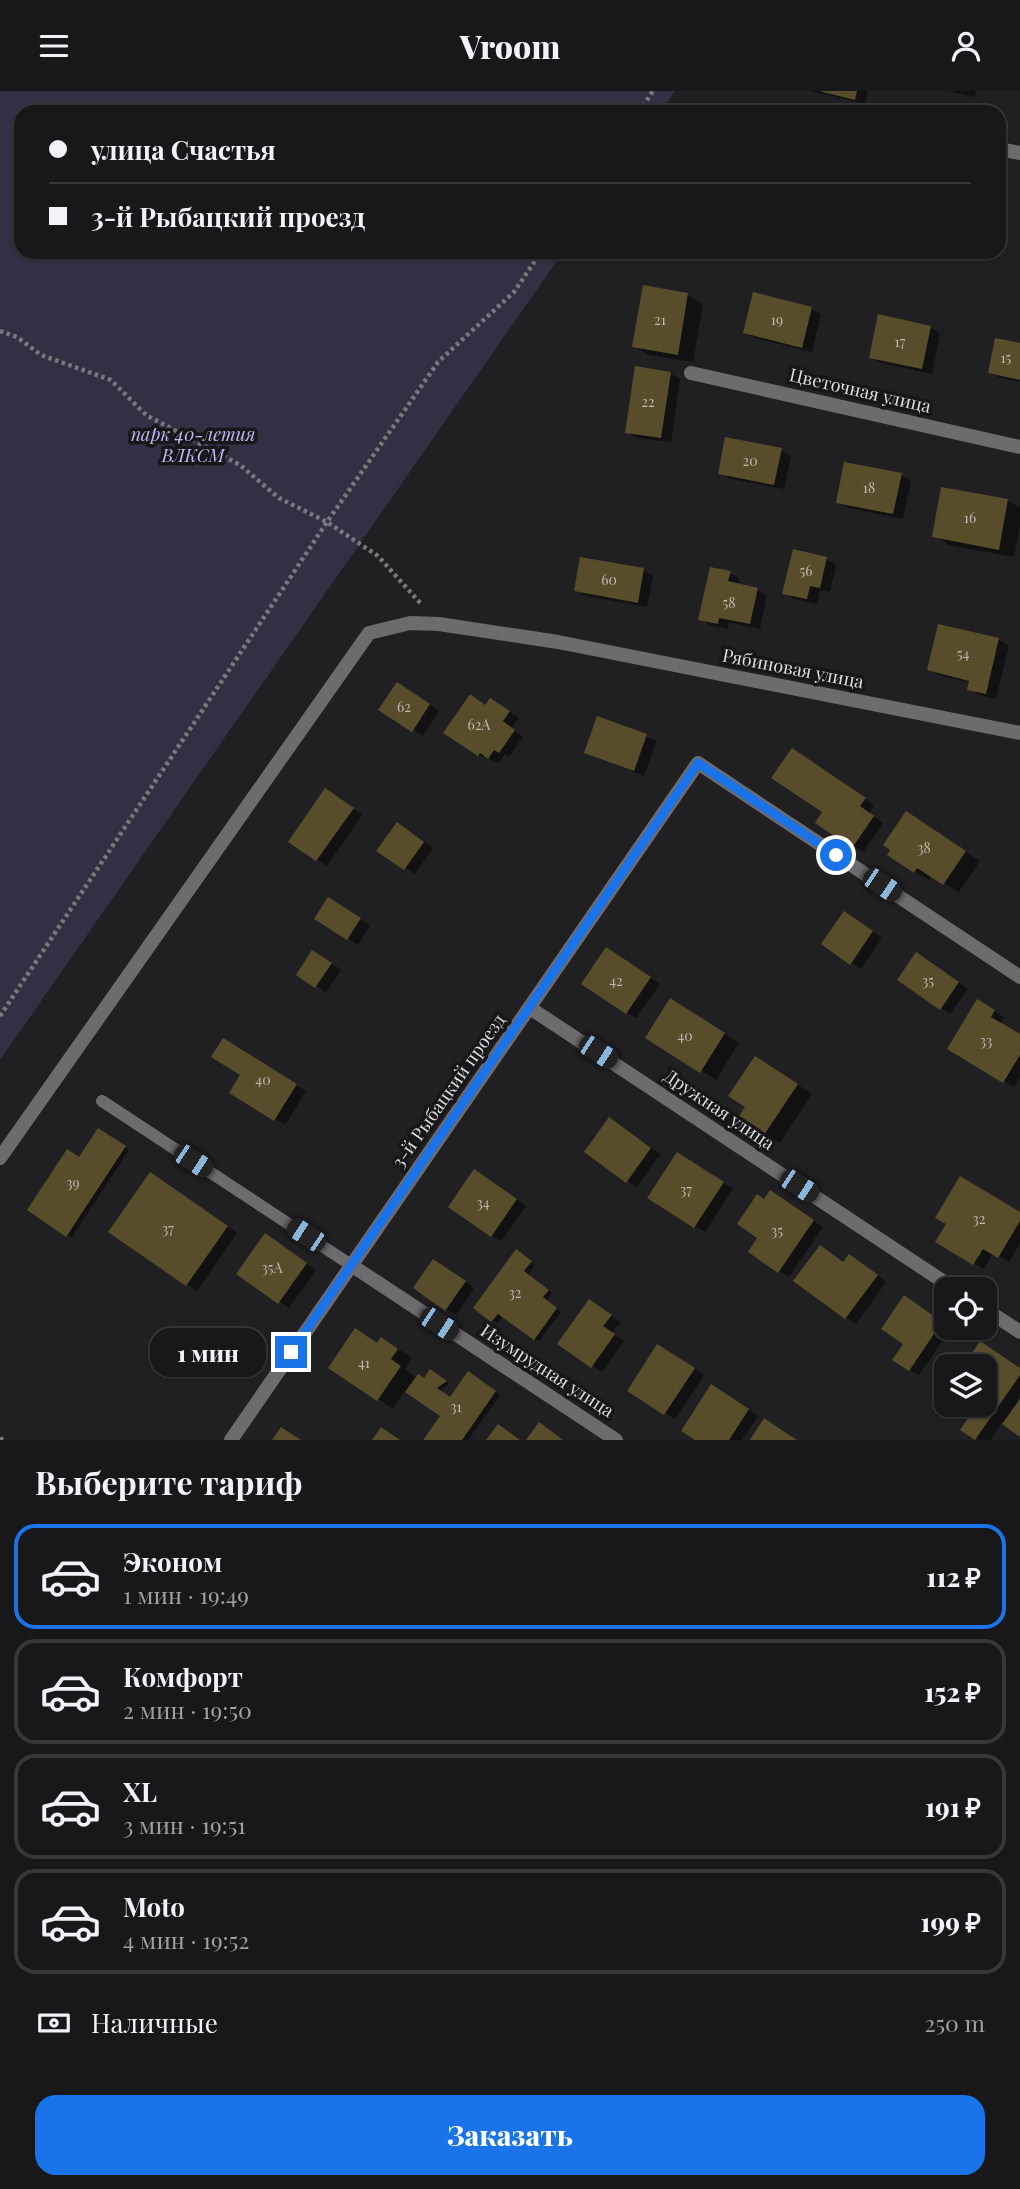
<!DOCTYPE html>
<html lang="ru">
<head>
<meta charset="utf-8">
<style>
  :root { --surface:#18181a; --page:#212123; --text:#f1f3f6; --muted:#9fa0a2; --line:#363739; --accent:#1a73e8 }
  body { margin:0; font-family:"Playfair Display",serif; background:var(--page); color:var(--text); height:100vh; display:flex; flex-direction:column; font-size:26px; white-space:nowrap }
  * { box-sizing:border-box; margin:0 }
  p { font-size:23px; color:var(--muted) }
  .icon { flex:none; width:38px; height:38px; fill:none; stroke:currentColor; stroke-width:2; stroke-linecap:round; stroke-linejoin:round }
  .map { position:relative; height:1349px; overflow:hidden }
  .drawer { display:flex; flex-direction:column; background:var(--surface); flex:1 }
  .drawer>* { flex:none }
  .hud { position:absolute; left:14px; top:14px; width:992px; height:154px; border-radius:21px; box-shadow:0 2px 5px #0004,0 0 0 2px var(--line); display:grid; align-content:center; height:154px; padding:0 35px; background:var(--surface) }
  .buttons { position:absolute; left:934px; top:1186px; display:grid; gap:14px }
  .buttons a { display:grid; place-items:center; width:63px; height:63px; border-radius:14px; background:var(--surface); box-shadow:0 2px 5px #0004,0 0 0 2px var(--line); font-size:35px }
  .end { position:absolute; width:32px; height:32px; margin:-16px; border:9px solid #1a73e8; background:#fff; box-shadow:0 0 0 4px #fff }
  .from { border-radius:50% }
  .bubble { position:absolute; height:49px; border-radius:21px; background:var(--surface); box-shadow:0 2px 5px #0004,0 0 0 2px var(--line); font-size:23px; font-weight:800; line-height:49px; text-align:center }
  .car { position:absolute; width:21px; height:42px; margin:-21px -10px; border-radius:9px; box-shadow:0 0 5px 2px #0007; background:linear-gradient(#222 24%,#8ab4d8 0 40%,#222 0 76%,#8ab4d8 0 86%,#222 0) }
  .hud b { display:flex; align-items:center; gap:24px; height:66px; font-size:26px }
  .hud b+b { border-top:2px solid var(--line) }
  .hud i { width:18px; height:18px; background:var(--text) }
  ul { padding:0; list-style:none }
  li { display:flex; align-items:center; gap:21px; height:105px; margin:0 14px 10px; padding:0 21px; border:4px solid var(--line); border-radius:21px }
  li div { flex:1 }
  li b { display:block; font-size:26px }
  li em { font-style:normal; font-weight:800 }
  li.selected { border-color:var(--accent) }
  li>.icon { width:63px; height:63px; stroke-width:1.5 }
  h2 { padding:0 35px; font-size:32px; line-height:84px }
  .pay { display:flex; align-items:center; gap:18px; height:77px; padding:0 35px; font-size:26px }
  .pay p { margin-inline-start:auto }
  .primary-button { display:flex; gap:14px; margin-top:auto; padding:14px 35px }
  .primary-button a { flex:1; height:80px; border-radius:21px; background:var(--accent); color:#fff; font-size:28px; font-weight:800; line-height:80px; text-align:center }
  header { display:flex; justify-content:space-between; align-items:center; height:91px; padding:0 35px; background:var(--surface); font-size:32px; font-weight:800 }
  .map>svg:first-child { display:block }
</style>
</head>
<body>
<header><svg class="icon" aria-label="menu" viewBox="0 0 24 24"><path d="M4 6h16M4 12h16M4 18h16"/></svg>Vroom<svg class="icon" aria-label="person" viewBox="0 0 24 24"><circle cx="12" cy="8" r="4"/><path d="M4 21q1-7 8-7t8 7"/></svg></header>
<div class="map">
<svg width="1020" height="1349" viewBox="0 0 1020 1349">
  <rect width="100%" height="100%" fill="#202022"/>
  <polygon fill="#333044" points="0,0 675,0 660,21 21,21 21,161 563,161 0,969"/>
  <g fill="#0007">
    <polygon points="811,0 868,0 865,13"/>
    <polygon points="948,0 976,0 975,6"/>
    <polygon points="688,204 703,213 693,271 649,264 634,255"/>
    <polygon points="811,218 821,223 812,261 755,247 745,241"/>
    <polygon points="930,236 940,242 932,283 881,272 871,266"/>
    <polygon points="1020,253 1020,291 1000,287 990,281"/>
    <polygon points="670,282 680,288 671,351 637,347 627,341"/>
    <polygon points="781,359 791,365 784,398 730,388 720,382"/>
    <polygon points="901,384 911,390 903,428 848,417 838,411"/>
    <polygon points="942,398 1008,410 1020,417 1020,435 1014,466 949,454 934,445"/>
    <polygon points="827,468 836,474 830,501 820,499 817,513 794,508 784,502"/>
    <polygon points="643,479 653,485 647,516 586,505 576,499"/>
    <polygon points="730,482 740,488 738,494 758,499 767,504 760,538 729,531 728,538 710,534 700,528"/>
    <polygon points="939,535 999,549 1009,555 996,608 979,604 970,598 971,592 939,584 929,578"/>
    <polygon points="407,599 439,620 423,645 380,618"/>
    <polygon points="501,615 519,627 511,637 523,646 509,666 505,663 499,672 479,664 486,616"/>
    <polygon points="598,627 657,650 644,685 586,661"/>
    <polygon points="802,665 874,714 869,722 883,732 863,761 817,731 824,721"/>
    <polygon points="336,705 362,724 327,775 291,750"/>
    <polygon points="921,731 980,770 959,801 932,785 929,789 914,781"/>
    <polygon points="407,739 433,757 415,783 379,759"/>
    <polygon points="338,814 370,834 358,854 316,828"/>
    <polygon points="855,828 882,847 861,878 851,872"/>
    <polygon points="616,864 660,893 636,927 627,922"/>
    <polygon points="323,867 341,879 326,901 298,884"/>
    <polygon points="926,869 968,898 950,923 941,917"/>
    <polygon points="977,910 1004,926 1000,933 1020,945 1020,986 1014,996 949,957"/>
    <polygon points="685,918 739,952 716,989 647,946"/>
    <polygon points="234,955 306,1000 285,1034 231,1001 242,983"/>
    <polygon points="770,976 812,1003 780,1052 740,1027"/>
    <polygon points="619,1034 660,1063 637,1096 586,1061"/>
    <polygon points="99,1039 129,1059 72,1146 29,1119 80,1068"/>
    <polygon points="687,1069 733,1098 705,1141 650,1106"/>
    <polygon points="485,1086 526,1115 501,1150 491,1145"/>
    <polygon points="160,1089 237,1142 197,1200 111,1141"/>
    <polygon points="780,1107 823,1136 789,1186 779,1180 765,1109"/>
    <polygon points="1020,1122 1020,1152 1009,1171 993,1162 984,1178 938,1151"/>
    <polygon points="275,1150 316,1179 289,1217 239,1183"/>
    <polygon points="521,1163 535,1174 528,1184 552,1202 547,1210 561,1221 539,1250 503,1224 497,1232 475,1217"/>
    <polygon points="859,1171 886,1191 856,1233 796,1190 844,1173"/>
    <polygon points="444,1176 474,1197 456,1224 446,1218"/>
    <polygon points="914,1212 947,1235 947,1237 951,1237 919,1284 910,1279 905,1252"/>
    <polygon points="600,1216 620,1231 612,1242 624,1250 602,1281 559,1253"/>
    <polygon points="356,1239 379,1253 397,1257 412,1267 405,1278 417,1287 425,1289 435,1283 449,1293 440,1300 451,1308 473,1285 500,1304 468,1349 425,1349 442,1325 405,1299 393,1318 331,1276"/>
    <polygon points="980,1253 1020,1278 1020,1305 1017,1310 1020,1311 1020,1344 1002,1331 991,1349 979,1349 963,1339 985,1314 985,1276"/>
    <polygon points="667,1261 704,1284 675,1328 629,1299"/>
    <polygon points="722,1301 758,1325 742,1349 698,1349"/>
  </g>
  <g fill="#584d2b">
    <polygon points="819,0 857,0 855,9"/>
    <polygon points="643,194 688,202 678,264 632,256"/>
    <polygon points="753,201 812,216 802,257 743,242"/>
    <polygon points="878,223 931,235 922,278 869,267"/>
    <polygon points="995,247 1020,252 1020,289 988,282"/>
    <polygon points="635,275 671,281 661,347 625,342"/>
    <polygon points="725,346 782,357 774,394 718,383"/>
    <polygon points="844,371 902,382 893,423 836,412"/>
    <polygon points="941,396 1008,408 999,459 932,446"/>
    <polygon points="793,458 827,466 820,497 810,495 807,508 782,503"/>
    <polygon points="580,466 644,477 638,512 574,500"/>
    <polygon points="710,476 731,480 728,490 758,497 750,533 719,527 718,533 698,529"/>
    <polygon points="938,533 999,547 986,603 967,599 969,590 927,579"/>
    <polygon points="397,591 430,613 412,641 378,619"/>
    <polygon points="470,603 485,614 490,607 510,620 503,630 515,639 499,662 494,659 488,668 480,662 478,665 443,642"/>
    <polygon points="597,625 647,643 634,680 584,662"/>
    <polygon points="792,657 866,707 860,715 874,725 852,757 815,732 822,721 771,687"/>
    <polygon points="325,697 354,717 316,770 288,751"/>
    <polygon points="906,720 966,760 943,794 917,777 914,782 887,764 890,759 883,754"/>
    <polygon points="397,731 424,751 404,779 376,760"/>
    <polygon points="328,806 361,827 347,849 314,828"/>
    <polygon points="844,820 873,840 850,874 821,853"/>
    <polygon points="606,856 651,886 626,923 581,893"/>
    <polygon points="312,859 332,872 315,897 296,884"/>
    <polygon points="916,861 959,891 940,919 897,889"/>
    <polygon points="670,907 725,942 700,982 645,947"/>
    <polygon points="977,908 995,919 991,926 1020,943 1020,964 1003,992 947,958"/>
    <polygon points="223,947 297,993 274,1030 229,1002 240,984 211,966"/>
    <polygon points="755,965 798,993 764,1044 738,1027 745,1016 728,1005"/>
    <polygon points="609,1026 651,1057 626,1092 584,1061"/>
    <polygon points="98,1037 126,1055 66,1146 27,1119 67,1058 79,1066"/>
    <polygon points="677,1061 724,1091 694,1137 647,1107"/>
    <polygon points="474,1078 517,1108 491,1146 448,1116"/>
    <polygon points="150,1081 228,1135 186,1195 108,1141"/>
    <polygon points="960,1085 1020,1121 1020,1130 998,1167 983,1158 973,1174 935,1151 946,1133 935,1127"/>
    <polygon points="770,1099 814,1129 778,1182 748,1161 757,1147 737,1133 757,1103 764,1108"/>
    <polygon points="265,1142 307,1172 278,1213 236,1183"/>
    <polygon points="820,1154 843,1171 849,1163 878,1184 845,1228 793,1190"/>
    <polygon points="516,1158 532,1170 524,1180 549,1199 543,1206 557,1217 534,1249 498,1223 491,1231 473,1217"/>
    <polygon points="433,1168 466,1190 445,1220 413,1197"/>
    <polygon points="904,1204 942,1231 909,1280 892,1269 903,1253 881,1238"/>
    <polygon points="589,1208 612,1224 603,1235 615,1243 591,1277 557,1253"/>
    <polygon points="355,1237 377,1252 381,1246 398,1258 391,1268 401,1275 377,1310 328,1277"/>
    <polygon points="980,1250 1020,1277 1020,1284 975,1349 960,1339 977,1314 985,1314 985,1276 963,1276"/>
    <polygon points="657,1253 695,1277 664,1324 627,1300"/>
    <polygon points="430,1278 447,1290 437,1297 450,1306 468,1280 496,1300 462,1349 423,1349 440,1325 405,1301 418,1283 424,1287"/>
    <polygon points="711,1293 749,1318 729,1349 695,1349 681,1340"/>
    <polygon points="1020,1308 1020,1346 1002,1333"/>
    <polygon points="764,1327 783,1340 797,1349 750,1349"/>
    <polygon points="539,1331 563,1349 526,1349"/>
    <polygon points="498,1333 520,1349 486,1349"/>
    <polygon points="281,1336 301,1349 272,1349"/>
    <polygon points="381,1336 400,1349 372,1349"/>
  </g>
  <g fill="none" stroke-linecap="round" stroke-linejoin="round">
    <g stroke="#79797b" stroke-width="4.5" stroke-dasharray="3.5 3.5" stroke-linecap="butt">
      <polyline points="639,21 653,0"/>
      <polyline points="0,240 17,246 41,264 111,289 146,324 240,374 279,407 327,431 378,465 422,514"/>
      <polyline points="0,925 327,431 438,271 514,201 541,161"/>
      <polyline points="0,1347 3,1349"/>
    </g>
    <polyline stroke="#6c6b6d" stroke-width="12" points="102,1010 351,1174"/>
    <g stroke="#6c6b6d" stroke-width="14">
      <polyline points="999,58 1020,62"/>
      <polyline points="691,282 1020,356"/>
      <polyline points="530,917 956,1199"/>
      <polyline points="0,1067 369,542 410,532 439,533 558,551 1020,642"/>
      <polyline points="351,1174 616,1349"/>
      <polyline points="985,1218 1020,1241"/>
      <polyline points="231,1349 698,672 1020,886"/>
    </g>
  </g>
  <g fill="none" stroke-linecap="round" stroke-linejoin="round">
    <polyline stroke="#1a73e8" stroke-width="9" points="291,1261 698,672 836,764"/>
  </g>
  <g text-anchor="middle" stroke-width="7" stroke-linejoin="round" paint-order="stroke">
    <g font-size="14" fill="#bcb9b2">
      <text x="660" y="234">21</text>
      <text x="777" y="234">19</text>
      <text x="900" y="256">17</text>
      <text x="1006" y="272">15</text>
      <text x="648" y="316">22</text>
      <text x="750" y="375">20</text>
      <text x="869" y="402">18</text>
      <text x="970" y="432">16</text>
      <text x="806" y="485">56</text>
      <text x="609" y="494">60</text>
      <text x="729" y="517">58</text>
      <text x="963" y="568">54</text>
      <text x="404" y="621">62</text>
      <text x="479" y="639">62А</text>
      <text x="924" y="762">38</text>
      <text x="616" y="895">42</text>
      <text x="928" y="895">35</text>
      <text x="685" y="950">40</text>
      <text x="986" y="955">33</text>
      <text x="263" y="994">40</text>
      <text x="73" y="1097">39</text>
      <text x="686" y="1104">37</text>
      <text x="483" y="1117">34</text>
      <text x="979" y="1133">32</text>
      <text x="168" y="1143">37</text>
      <text x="777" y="1145">35</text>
      <text x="272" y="1182">35А</text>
      <text x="515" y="1207">32</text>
      <text x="364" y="1277">41</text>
      <text x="456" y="1321">31</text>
    </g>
    <g font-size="18" fill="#dddddf" stroke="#171619">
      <text transform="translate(860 300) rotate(13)" y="6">Цветочная улица</text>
      <text transform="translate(793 578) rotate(11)" y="6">Рябиновая улица</text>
      <text transform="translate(449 1000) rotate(-55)" y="6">3-й Рыбацкий проезд</text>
      <text transform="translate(719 1019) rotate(34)" y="6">Дружная улица</text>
      <text transform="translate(547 1280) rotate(33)" y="6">Изумрудная улица</text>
    </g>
    <g font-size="18" font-style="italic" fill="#c2b9f4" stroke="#171619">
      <text x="193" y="350">парк 40-летия<tspan x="193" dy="21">ВЛКСМ</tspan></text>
    </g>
  </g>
</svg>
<div class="buttons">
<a><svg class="icon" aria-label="locate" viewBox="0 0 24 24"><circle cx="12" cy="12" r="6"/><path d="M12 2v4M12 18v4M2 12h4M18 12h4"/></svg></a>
<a><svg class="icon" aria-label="layers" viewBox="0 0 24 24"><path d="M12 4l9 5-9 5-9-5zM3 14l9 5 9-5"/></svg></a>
</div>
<i class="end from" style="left:836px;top:764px"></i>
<i class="end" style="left:291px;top:1261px"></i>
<div class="bubble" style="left:150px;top:1237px;width:116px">1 мин</div>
<i class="car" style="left:882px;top:794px;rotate:124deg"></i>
<i class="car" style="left:598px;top:961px;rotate:123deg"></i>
<i class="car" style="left:193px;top:1070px;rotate:123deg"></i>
<i class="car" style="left:799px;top:1095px;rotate:123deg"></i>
<i class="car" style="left:306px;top:1144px;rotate:303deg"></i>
<i class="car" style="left:439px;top:1233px;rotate:123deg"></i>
<div class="hud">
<b><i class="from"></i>улица Счастья</b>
<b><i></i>3-й Рыбацкий проезд</b>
</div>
</div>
<section class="drawer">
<h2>Выберите тариф</h2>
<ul>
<li class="selected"><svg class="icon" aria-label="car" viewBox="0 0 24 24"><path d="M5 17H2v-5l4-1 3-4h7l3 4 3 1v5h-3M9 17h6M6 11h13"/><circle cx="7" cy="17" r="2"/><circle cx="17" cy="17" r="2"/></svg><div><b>Эконом</b><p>1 мин · 19:49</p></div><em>112 ₽</em></li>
<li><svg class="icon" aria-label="car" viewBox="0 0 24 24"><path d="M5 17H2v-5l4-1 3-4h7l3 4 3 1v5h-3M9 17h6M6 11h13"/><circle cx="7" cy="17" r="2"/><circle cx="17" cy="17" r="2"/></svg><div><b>Комфорт</b><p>2 мин · 19:50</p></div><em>152 ₽</em></li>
<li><svg class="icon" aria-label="car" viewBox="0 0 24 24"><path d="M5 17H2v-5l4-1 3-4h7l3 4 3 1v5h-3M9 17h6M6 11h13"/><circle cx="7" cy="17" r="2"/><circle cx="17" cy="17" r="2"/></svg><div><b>XL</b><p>3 мин · 19:51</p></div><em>191 ₽</em></li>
<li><svg class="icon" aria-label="car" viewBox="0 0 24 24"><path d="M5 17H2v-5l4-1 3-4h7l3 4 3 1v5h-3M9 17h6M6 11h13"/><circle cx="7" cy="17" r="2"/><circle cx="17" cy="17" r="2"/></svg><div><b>Moto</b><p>4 мин · 19:52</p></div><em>199 ₽</em></li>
</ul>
<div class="pay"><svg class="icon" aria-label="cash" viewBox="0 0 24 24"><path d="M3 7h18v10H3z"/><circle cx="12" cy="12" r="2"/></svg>Наличные<p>250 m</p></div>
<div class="primary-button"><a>Заказать</a></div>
</section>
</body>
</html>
